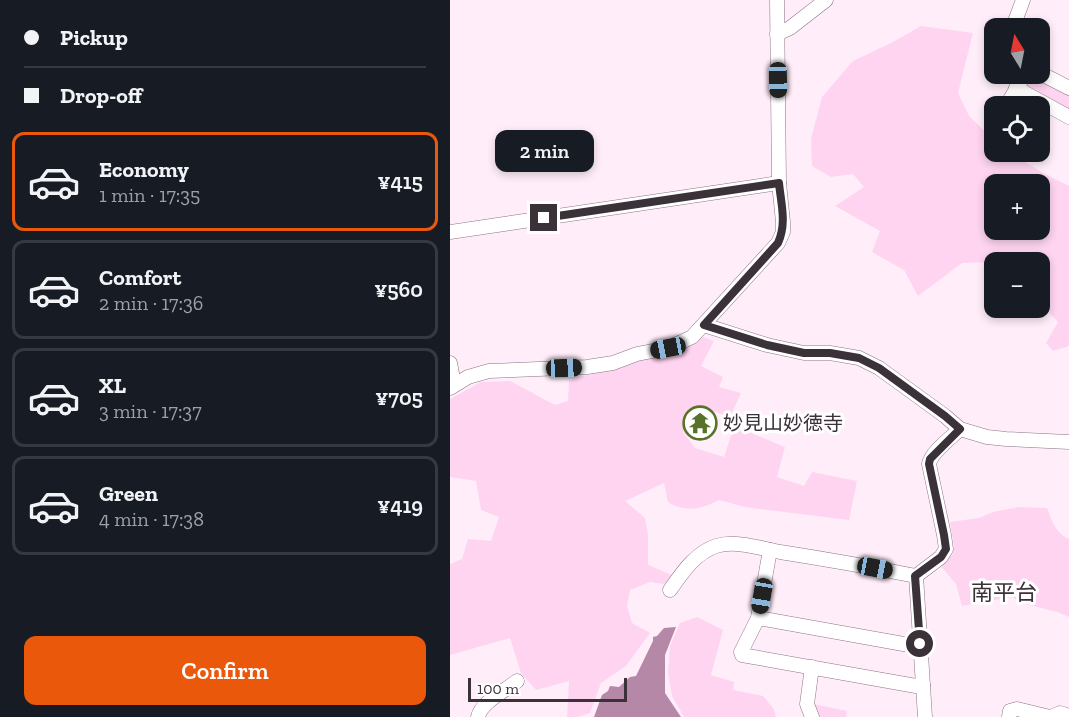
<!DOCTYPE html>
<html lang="en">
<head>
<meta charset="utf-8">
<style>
  :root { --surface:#171b24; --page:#242831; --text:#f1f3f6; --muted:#9ea1a6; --line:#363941; --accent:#ea580c }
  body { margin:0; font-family:"Zilla Slab","Noto Sans JP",serif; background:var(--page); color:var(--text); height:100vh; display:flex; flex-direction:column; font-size:22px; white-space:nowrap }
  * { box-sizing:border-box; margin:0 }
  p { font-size:20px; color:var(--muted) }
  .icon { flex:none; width:33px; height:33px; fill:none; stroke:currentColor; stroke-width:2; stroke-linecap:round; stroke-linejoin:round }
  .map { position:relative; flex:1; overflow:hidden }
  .sheet { display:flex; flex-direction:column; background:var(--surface); width:450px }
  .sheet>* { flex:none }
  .hud { display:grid; align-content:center; height:132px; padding:0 24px; background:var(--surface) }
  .needle { width:39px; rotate:350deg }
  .buttons { position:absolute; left:534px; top:18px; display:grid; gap:12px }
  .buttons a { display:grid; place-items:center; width:66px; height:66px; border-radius:12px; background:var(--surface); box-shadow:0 3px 9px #0003; font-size:30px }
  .scale { position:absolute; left:18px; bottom:15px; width:159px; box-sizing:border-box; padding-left:6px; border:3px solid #3b3138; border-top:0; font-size:16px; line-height:21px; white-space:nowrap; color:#3b3138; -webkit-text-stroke:4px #fff; paint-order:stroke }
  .end { position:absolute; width:27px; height:27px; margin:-14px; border:8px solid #3b3138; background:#fff; box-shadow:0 0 0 3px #fff }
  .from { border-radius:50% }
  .bubble { position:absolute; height:42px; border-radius:12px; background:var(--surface); box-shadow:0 3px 9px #0003; font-size:20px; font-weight:600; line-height:42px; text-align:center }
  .car { position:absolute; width:18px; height:36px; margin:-18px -9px; border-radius:8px; box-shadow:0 0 4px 2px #0007; background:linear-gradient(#222 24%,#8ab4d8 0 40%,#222 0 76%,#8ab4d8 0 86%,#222 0) }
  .hud b { display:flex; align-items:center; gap:21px; height:57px; font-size:22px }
  .hud b+b { border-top:2px solid var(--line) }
  .hud i { width:15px; height:15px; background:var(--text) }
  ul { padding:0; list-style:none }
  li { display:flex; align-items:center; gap:18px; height:99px; margin:0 12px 9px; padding:0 12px; border:3px solid var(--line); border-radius:12px }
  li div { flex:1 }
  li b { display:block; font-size:22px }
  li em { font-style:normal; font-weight:600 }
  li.current { border-color:var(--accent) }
  li>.icon { width:54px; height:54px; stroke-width:1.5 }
  .button { display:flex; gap:12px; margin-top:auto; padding:12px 24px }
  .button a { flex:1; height:69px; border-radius:12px; background:var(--accent); color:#fff; font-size:24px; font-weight:600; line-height:69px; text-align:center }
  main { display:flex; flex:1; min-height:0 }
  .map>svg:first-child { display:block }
</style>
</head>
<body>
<main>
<section class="sheet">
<div class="hud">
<b><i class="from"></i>Pickup</b>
<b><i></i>Drop-off</b>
</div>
<ul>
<li class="current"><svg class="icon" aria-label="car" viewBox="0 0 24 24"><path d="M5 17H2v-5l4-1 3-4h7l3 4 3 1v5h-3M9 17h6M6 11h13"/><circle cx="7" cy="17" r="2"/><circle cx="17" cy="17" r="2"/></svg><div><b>Economy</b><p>1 min · 17:35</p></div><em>¥415</em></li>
<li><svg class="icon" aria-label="car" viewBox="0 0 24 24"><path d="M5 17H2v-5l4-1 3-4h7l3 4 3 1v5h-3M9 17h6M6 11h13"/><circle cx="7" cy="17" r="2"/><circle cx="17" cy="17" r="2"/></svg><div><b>Comfort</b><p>2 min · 17:36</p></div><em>¥560</em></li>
<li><svg class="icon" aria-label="car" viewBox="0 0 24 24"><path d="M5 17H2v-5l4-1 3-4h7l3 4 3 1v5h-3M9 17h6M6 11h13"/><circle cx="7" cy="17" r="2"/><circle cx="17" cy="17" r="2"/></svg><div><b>XL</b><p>3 min · 17:37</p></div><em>¥705</em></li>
<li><svg class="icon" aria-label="car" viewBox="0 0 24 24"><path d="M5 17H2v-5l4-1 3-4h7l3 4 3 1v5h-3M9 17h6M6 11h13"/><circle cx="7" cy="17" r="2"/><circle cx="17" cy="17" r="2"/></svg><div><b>Green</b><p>4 min · 17:38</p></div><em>¥419</em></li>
</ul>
<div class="button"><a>Confirm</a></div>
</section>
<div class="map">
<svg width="619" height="717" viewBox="0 0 619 717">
  <rect width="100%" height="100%" fill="#ffeef9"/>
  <g fill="#fed4f0" fill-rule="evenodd">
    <path d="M471,26L523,33L508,93L519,116L544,140V152H559L593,173L619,186V346L603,351L596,343L608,322L590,303V262H544V265L539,262L512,263L468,296L454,270L422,252L430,231L385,206L414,187L403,174L381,177L362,166L361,139L372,97L403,61L441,43ZM590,184V230H544V184Z"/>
    <polygon points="584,76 619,92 619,112 578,90 576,84 581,77"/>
    <path d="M253,337L264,341L251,366L273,377L269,387L291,393L280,417L245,405L233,432L245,448L274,457L284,426L335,447L327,477L354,486L362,472L407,481L399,520L295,507L269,500C252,509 236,513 218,502L214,483L175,501L195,518L198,535V565L222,575L214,584L200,582L180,590L177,606L182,623L200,633L176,666L151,683L140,713L127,717H117L119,681L86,690L71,673L60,638L0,655V564L12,559L18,539L41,541L49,517L31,510L26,481L0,477V399L31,382L60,381L105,405L118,401L119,380L133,376L164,369L189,358L244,344Z"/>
    <path d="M569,507L597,508C602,520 605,533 619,539V617L607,612L576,604L561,597L512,606L506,584L490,565L503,554L504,546L500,522L529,518L543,512Z"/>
    <polygon points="247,617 273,630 261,675 284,682 283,690 313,696 324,709 326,717 234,717 222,696 218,673 220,646 230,623"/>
    <polygon points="363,704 397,711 396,717 367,717"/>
  </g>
  <polygon fill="#b688a8" points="226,627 215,655 215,693 231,717 144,717 152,695 158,691 160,686 169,687 180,677 186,676 203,641 203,637 207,636 214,628"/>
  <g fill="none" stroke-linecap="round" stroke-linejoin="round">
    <defs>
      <g id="minor">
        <polyline points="567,28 564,24 573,0"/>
        <polyline points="327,34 340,28 376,0"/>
        <polyline points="590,43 590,47"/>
        <polyline points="590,73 619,88"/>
        <polyline points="566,88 619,117"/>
        <polyline points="558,103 575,74"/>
        <polyline points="0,232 329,183"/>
        <polyline points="254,325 317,345 354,353 380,353 409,358 429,368 495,416 510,429 537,437 556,439 619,442"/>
        <polyline points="0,363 4,384"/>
        <polyline points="0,388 18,377 39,371 137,367 163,363 187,354 218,348 242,337 328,243 333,232 333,222 329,183 327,0"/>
        <polyline points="320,550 308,618 459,645 469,644"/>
        <polyline points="466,576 475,717"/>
        <path d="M220,590C232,573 245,553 266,546C285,540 310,548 330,552C375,559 420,567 466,576L491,557L496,549L494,535L479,464C481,452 501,438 510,429"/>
        <polyline points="308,618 291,652 292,655 466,686 473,685"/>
        <polyline points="362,667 357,704 362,717"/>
        <path d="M28,717C31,702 55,691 67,681"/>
        <polyline points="559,717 560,711 567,709 600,717"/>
        <polyline points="601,717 610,713 619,716"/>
      </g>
    </defs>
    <use href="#minor" stroke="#8c7485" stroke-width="15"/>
    <use href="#minor" stroke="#fff" stroke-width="14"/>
  </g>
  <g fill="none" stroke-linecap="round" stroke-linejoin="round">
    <path stroke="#3b3138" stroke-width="8" d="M94,218L329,183C331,204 337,223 328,243L254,325L317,345L354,353H380L409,358L429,368L495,416L510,429L480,459L479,464L494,535L496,549L491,557L465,576L470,644"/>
  </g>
  <defs>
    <symbol id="temple-ring" viewBox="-11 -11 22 22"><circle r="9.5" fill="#fff" stroke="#567328" stroke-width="1.5"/><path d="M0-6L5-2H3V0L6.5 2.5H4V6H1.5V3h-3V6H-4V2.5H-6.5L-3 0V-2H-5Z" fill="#567328"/></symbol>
  </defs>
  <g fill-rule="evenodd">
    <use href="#temple-ring" x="231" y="404" width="38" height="38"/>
  </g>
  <g text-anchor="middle" stroke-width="6" stroke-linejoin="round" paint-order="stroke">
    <g font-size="20" fill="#3b3138" stroke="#fff" text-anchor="start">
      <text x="273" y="430">妙見山妙徳寺</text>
    </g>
    <g font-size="22" fill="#3b3138" stroke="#fff">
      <text x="554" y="600">南平台</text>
    </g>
  </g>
</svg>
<div class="buttons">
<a><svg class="needle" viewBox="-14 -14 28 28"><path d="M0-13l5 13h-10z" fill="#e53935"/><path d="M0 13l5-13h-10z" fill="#9ea1a6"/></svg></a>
<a><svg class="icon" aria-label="locate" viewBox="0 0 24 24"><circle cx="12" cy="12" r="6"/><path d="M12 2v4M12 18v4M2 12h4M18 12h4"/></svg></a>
<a>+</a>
<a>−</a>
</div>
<div class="scale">100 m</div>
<i class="end from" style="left:470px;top:644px"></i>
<i class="end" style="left:94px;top:218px"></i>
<div class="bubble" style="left:45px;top:130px;width:99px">2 min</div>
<i class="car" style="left:328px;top:80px;rotate:179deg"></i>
<i class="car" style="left:218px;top:348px;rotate:259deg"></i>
<i class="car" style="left:114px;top:368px;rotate:88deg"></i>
<i class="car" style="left:425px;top:568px;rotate:101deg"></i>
<i class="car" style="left:312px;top:596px;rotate:190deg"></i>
</div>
</main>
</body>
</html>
